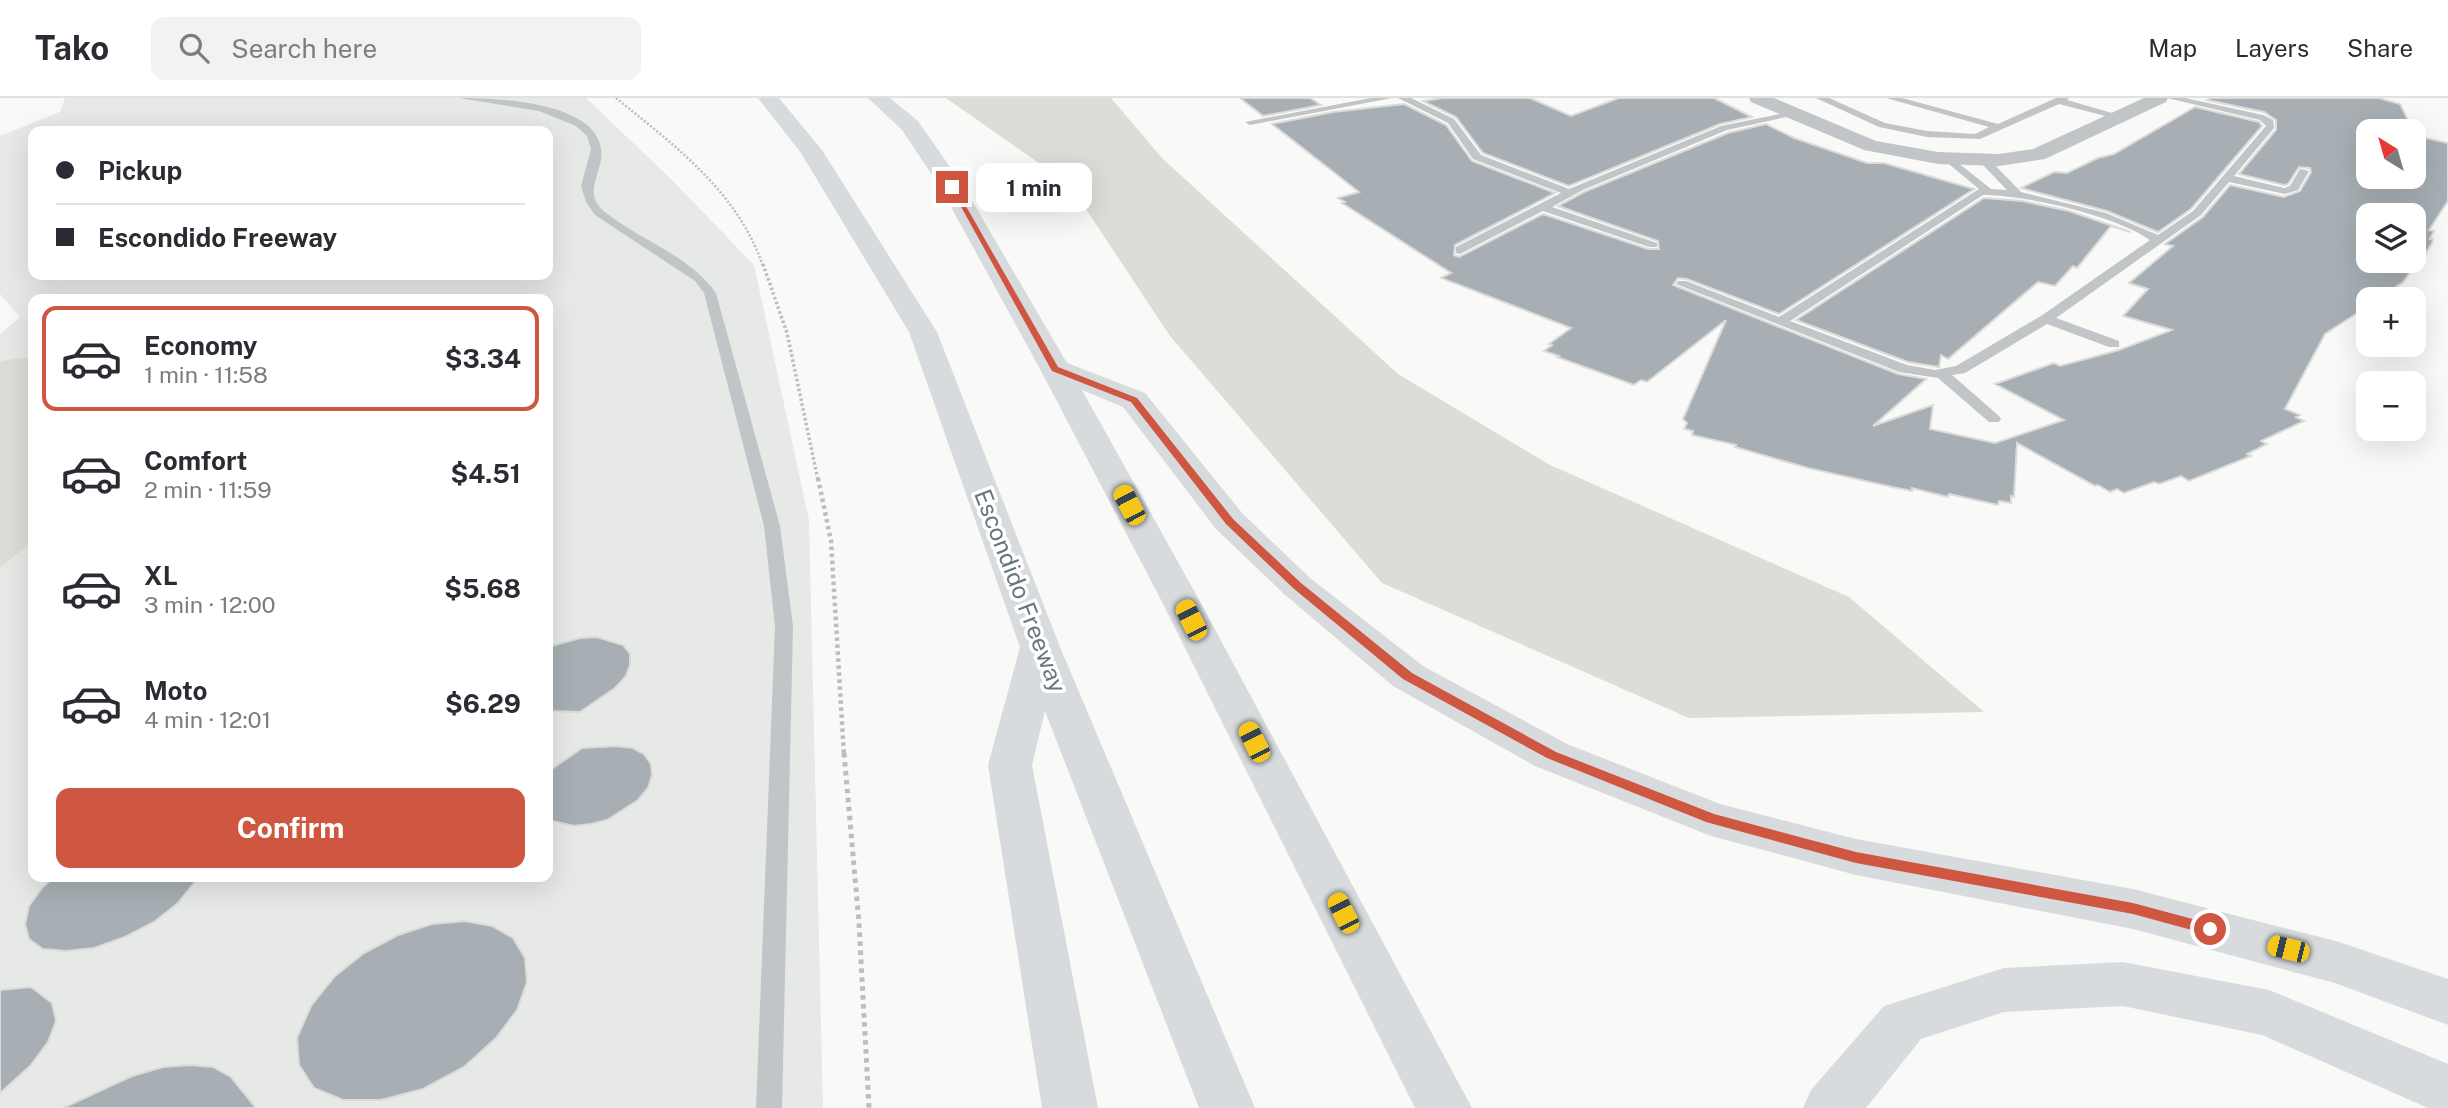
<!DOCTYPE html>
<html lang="en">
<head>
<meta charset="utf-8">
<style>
  :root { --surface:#fff; --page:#f2f2f3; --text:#2b2b33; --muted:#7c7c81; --line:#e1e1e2; --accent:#cf5641 }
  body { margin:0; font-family:"Public Sans",sans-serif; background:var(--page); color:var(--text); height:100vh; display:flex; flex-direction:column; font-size:26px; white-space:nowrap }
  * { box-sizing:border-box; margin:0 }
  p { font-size:23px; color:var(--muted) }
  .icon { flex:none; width:38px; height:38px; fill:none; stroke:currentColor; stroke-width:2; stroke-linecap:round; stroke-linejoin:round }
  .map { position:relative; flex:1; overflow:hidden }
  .sheet { position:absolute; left:28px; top:196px; width:525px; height:588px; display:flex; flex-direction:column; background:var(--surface); border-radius:14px; box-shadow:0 7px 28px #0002 }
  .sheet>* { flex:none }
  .guide { position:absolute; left:28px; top:28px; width:525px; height:154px; border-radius:14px; box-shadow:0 7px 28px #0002; display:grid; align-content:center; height:154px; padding:0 28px; background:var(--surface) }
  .needle { width:46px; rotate:323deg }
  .tools { position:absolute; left:2356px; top:21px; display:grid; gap:14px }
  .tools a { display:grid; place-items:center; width:70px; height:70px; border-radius:14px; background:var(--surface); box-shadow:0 7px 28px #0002; font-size:35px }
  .end { position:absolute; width:32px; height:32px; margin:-16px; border:9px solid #cf5641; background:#fff; box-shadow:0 0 0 4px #fff }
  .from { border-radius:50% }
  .bubble { position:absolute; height:49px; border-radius:14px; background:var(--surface); box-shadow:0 7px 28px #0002; font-size:23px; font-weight:700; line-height:49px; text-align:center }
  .car { position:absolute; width:21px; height:42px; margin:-21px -10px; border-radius:9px; box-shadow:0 0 5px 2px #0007; background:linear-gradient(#f5c518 24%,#345 0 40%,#f5c518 0 76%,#345 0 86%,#f5c518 0) }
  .guide b { display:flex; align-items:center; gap:24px; height:66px; font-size:26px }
  .guide b+b { border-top:2px solid var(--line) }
  .guide i { width:18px; height:18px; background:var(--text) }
  ul { padding:12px 0 0; list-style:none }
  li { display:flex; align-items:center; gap:21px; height:105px; margin:0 14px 10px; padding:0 14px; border:4px solid transparent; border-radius:14px }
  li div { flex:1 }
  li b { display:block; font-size:26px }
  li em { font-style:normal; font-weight:700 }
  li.active { border-color:var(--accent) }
  li>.icon { width:63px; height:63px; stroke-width:1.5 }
  .primary-button { display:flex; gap:14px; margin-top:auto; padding:14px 28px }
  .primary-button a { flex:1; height:80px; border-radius:14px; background:var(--accent); color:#fff; font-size:28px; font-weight:700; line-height:80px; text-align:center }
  header { display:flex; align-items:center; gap:42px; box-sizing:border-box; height:98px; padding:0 35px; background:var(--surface); border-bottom:2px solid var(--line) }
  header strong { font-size:33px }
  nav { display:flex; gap:38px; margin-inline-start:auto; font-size:24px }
  .search { width:490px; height:63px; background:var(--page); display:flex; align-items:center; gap:18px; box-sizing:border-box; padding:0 24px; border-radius:14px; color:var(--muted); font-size:26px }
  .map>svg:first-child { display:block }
</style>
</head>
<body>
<header>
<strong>Tako</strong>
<div class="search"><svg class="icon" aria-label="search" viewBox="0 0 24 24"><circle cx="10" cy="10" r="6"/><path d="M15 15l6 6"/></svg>Search here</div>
<nav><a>Map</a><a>Layers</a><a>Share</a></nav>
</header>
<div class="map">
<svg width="2448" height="1010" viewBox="0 0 2448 1010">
  <rect width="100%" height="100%" fill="#f9f9f7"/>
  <path fill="#e7e9e7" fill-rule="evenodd" d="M65,0H586L671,81L754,167L809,422L823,1010H0V470L33,443V779H548V201H337L338,199L33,201V258L0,263V236L20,219L0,196V38L60,14ZM33,33H548V177H33Z"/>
  <g fill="#daded7">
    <polygon points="946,0 1111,0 1162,60 1398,276 1550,367 1849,499 1984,614 1689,620 1382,485 1170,238 1070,87"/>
    <polygon points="33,258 33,443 0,470 0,263"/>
  </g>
  <g fill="#a7afb4" stroke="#dbdbda" stroke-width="2" fill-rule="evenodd">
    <polygon points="1240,0 1310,0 1321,7 1263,18"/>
    <polygon points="1443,0 1530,0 1571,18 1619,0 1714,0 1752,19 1720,26 1569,88 1483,55 1456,19 1423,3"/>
    <path d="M2211,0H2379L2400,6L2416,38L2448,45V103L2429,132L2434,133L2430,141H2433L2432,145L2417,169H2414L2403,184L2378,201H2368V208L2325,236L2285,311L2300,317L2296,319L2304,323L2261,343L2267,346L2247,356L2251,358L2189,383L2181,378L2159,386L2154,384L2124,395L2117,391L2110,394L2098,387L2095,388L2017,345L2014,399L2011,398V405L1999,403L1998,407L1949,396L1948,399L1912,390V393L1892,389L1808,370L1735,349L1736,347L1692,337L1693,333L1684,331L1687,325L1683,321L1726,222L1647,284L1641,282L1634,287L1557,259L1559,258L1544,253L1552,247L1549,246L1571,230L1441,180L1451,175L1342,105L1345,104L1338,100L1359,94L1272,26L1333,14L1404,6L1446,27L1472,63L1555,95L1455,147L1454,157L1459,159L1543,116L1648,151H1659L1658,143L1558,108L1584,94L1728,35L1766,26L1794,40L1867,65H1884L1974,91L1779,216L1687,181L1678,180L1673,187L1898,276L1926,281L1873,328L1933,307L1930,331L1995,345L2064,322L1995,286L2054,265L2060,268L2119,252L2172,232L2123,218L2148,191L2129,185L2173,148L2165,146L2203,119L2230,87L2284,99L2300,93L2311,74L2310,70L2299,69L2288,86L2284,87L2239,76L2276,32V22L2264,14L2207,2ZM2368,33H2413V79H2368ZM2368,117H2413V163H2368Z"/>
    <polygon points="2195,9 2259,24 2262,28 2191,111 2158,134 2107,113 2021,90 2054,74 2067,75 2098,60 2114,56"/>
    <polygon points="1984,100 2022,103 2069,113 2131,134 2111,128 2077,170 2073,168 2055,188 2038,184 1948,261 1941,257 1939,269 1908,264 1796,222"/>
    <polygon points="597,539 623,547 630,556 630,567 626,578 615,590 580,614 548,613 548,549 580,540"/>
    <polygon points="617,648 633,650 644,656 651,666 652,677 648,690 638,702 607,722 591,726 574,728 548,722 548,676 552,671 582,650"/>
    <polygon points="54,779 199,779 178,805 154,824 125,839 94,850 66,853 43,851 29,841 25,826 29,808 42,790"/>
    <polygon points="465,823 492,828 513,840 525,860 527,884 517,912 496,940 464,969 423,991 381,1002 343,1002 314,990 299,967 297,940 311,908 335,878 364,855 398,837 432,826"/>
    <polygon points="31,889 52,905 56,923 48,944 30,968 0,995 0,892"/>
    <polygon points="190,967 213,969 231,979 256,1010 63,1010 132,978 163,969"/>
  </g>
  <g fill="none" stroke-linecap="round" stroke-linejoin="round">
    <path stroke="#bbbec0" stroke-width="2.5" stroke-dasharray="2 2" stroke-linecap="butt" d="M616,0C674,47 738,94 763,168"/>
    <polyline stroke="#bbbec0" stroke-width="3.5" stroke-dasharray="2.5 2.5" stroke-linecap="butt" points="763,166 787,235 818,382"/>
    <polyline stroke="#bbbec0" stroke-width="4.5" stroke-dasharray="3.5 3.5" stroke-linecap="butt" points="818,380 831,443 844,657"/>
    <polyline stroke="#bbbec0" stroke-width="5" stroke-dasharray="4.5 4.5" stroke-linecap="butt" points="844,655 859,825 869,1010"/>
    <g fill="#c1c5c8" fill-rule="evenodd">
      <path d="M459,0C496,0 593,3 601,50C605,74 580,94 605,114C641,143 689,157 716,195L780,428L793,528L782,1010H756L775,528L764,428L704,195L695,183L595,117L586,104L581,88L591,51L587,38L576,28L539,13Z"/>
      <polygon points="1371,0 1392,0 1250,27 1245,24"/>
      <polygon points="1398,0 1411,0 1454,21 1481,57 1569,91 1721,28 1795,13 1800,16 1727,32 1583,92 1552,109 1657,145 1657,149 1649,149 1543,113 1460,156 1456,155 1456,149 1561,95 1473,61 1448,25"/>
      <polygon points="1816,0 1829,0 1885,25 1927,33 1975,36 1989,29 1886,0 1902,0 1998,26 2056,0 2069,0 2067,2 2126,19 2121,22 2059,6 1980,41 1927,39 1879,29"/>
      <path d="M2167,0H2185L2263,17L2273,22L2274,30L2234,78L2284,90L2290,88L2300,71L2309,73L2298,92L2285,96L2229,84L2201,117L2056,220L2119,243V249H2109L2047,226L1965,275L1952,277L1999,318L2001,321L1999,324H1989L1938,280L1899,274L1676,186L1678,183H1686L1779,219L1979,91L1944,62L1943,60L1948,57L1991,91L2007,92L1980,64V60H1988L2021,94L2106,115L2158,137L2193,113L2266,28L2260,22ZM1983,97C2026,97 2116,118 2150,142L2041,218L1956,268L1935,272L1907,267L1790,223Z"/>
    </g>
    <polygon fill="#c1c5c8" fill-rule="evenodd" points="1749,0 1774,0 1876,43 1938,54 1999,56 2033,51 2144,0 2168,0 2166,4 2045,61 1999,68 1938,66 1864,52 1751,4"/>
    <g fill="#d7dbdd" fill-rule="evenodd">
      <polygon points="758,0 779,0 822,52 937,234 1060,549 1255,1010 1199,1010 1045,613 1032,667 1098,1010 1042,1010 988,667 1020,549 909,234 801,55"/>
      <polygon points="868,0 890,0 918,23 964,89 1067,265 1145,295 1242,415 1310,480 1423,568 1567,646 1720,706 1856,741 2133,791 2339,844 2448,881 2448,927 2335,885 2133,831 1856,777 1711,738 1535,668 1393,588 1284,496 1216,431 1123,309 1082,292 1197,498 1472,1010 1415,1010 1159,498 1040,271 940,89 902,32"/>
      <polygon points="2123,864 2269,892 2448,966 2448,1010 2428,1010 2262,937 2123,908 2004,914 1921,941 1866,1010 1803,1010 1811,992 1884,908 2004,870"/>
    </g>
  </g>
  <polygon fill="#cf5641" points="949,87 955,89 1058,269 1137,300 1233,421 1301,485 1412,575 1556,654 1714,716 1856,754 2133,805 2215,827 2217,831 2215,835 2210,837 2133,816 1856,765 1706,724 1547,660 1403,581 1293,490 1226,426 1131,304 1052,273"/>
  <g text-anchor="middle" stroke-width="7" stroke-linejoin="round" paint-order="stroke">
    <g font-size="24" fill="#67777f" stroke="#fff">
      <text transform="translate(1020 493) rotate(69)" y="8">Escondido Freeway</text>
    </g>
  </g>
</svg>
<div class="tools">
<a><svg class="needle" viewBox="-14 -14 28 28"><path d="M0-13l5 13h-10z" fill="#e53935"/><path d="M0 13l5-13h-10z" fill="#7c7c81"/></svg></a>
<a><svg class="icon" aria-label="layers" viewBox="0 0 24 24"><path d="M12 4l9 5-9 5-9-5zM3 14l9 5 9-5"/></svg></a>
<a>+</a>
<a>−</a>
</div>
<i class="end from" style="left:2210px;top:831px"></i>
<i class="end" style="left:952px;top:89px"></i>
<div class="bubble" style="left:976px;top:65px;width:116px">1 min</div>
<i class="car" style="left:1129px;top:407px;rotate:332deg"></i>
<i class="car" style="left:1191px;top:522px;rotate:333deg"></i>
<i class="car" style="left:1254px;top:644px;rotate:333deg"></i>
<i class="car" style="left:1343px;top:815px;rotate:333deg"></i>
<i class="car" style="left:2288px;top:851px;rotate:284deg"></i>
<div class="guide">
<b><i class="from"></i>Pickup</b>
<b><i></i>Escondido Freeway</b>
</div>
<section class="sheet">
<ul>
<li class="active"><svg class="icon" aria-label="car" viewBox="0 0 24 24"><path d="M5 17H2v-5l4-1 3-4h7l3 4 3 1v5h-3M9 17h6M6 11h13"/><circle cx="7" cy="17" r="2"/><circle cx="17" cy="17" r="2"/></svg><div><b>Economy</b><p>1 min · 11:58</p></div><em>$3.34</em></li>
<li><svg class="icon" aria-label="car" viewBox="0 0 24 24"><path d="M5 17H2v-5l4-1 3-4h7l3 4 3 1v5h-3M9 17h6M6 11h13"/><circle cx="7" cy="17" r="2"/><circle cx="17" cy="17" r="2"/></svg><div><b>Comfort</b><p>2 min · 11:59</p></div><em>$4.51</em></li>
<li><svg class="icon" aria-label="car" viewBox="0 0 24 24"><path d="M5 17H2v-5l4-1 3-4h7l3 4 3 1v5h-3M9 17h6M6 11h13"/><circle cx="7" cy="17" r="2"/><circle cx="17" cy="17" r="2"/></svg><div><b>XL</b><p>3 min · 12:00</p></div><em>$5.68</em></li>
<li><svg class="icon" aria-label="car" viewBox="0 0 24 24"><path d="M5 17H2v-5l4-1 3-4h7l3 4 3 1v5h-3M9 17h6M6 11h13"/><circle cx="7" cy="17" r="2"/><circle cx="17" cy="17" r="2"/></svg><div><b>Moto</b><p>4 min · 12:01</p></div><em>$6.29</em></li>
</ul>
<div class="primary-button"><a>Confirm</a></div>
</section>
</div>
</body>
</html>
